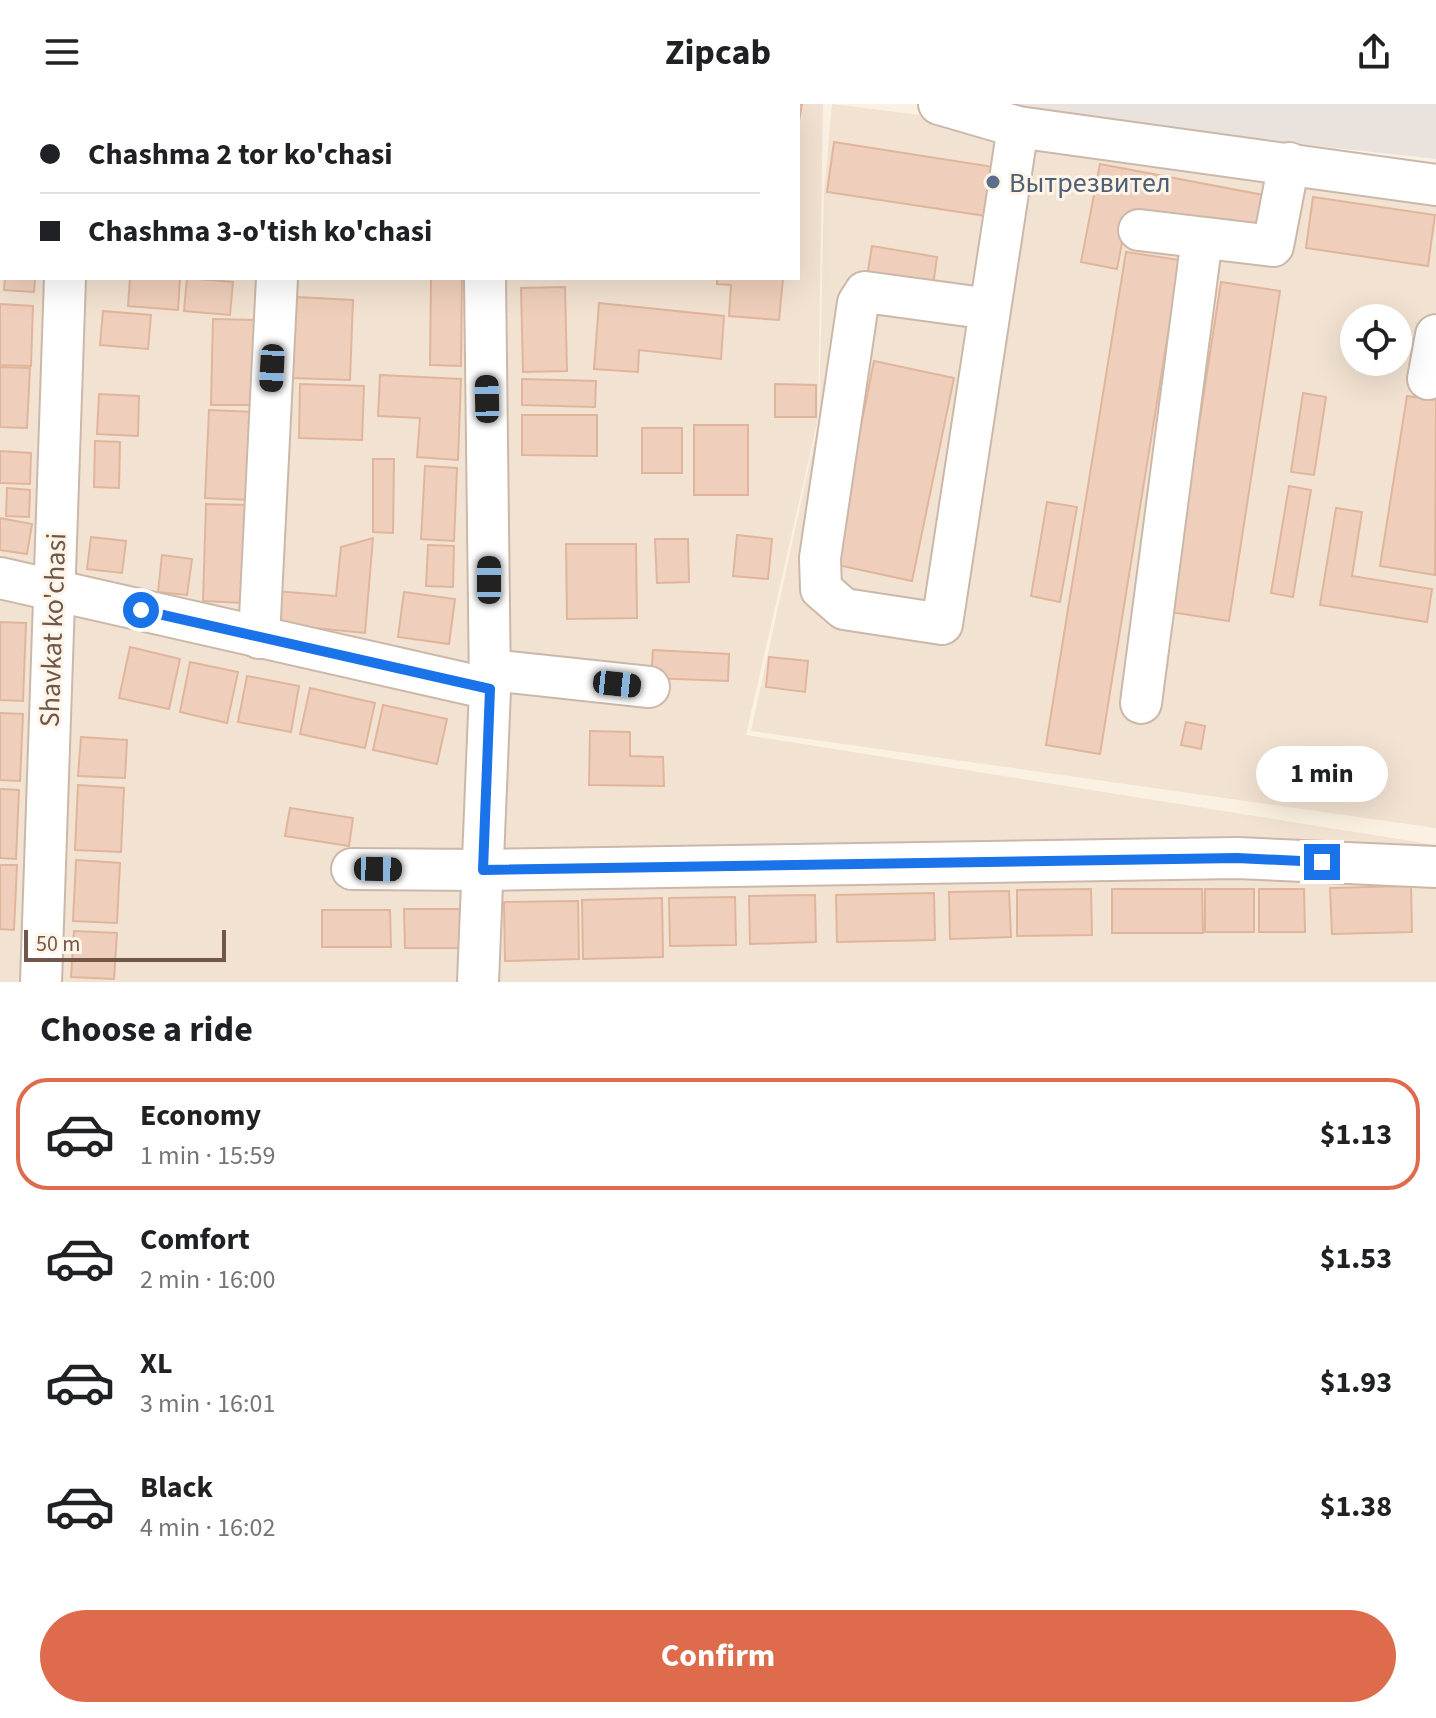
<!DOCTYPE html>
<html lang="en">
<head>
<meta charset="utf-8">
<style>
  :root { --surface:#fff; --page:#f6f6f6; --text:#202124; --muted:#757577; --line:#e0e0e0; --accent:#df6b4d }
  body { margin:0; font-family:"Source Sans 3",sans-serif; background:var(--page); color:var(--text); height:100vh; display:flex; flex-direction:column; font-size:30px; white-space:nowrap }
  * { box-sizing:border-box; margin:0 }
  p { font-size:26px; color:var(--muted) }
  .icon { flex:none; width:44px; height:44px; fill:none; stroke:currentColor; stroke-width:2; stroke-linecap:round; stroke-linejoin:round }
  .map { position:relative; height:878px; overflow:hidden }
  .panel { display:flex; flex-direction:column; background:var(--surface); flex:1 }
  .panel>* { flex:none }
  .hud { position:absolute; left:0px; top:0px; width:800px; height:176px; box-shadow:0 8px 32px #0002; display:grid; align-content:center; height:176px; padding:0 40px; background:var(--surface) }
  .controls { position:absolute; left:1340px; top:200px; display:grid; gap:16px }
  .controls a { display:grid; place-items:center; width:72px; height:72px; border-radius:50%; background:var(--surface); box-shadow:0 8px 32px #0002; font-size:40px }
  .scale { position:absolute; left:24px; bottom:20px; width:202px; box-sizing:border-box; padding-left:8px; border:4px solid #71574a; border-top:0; font-size:22px; line-height:28px; white-space:nowrap; color:#71574a; -webkit-text-stroke:6px #fef5e8; paint-order:stroke }
  .end { position:absolute; width:36px; height:36px; margin:-18px; border:10px solid #1a73e8; background:#fff; box-shadow:0 0 0 4px #fff }
  .from { border-radius:50% }
  .bubble { position:absolute; height:56px; border-radius:28px; background:var(--surface); box-shadow:0 8px 32px #0002; font-size:26px; font-weight:700; line-height:56px; text-align:center }
  .car { position:absolute; width:24px; height:48px; margin:-24px -12px; border-radius:10px; box-shadow:0 0 6px 2px #0007; background:linear-gradient(#222 24%,#8ab4d8 0 40%,#222 0 76%,#8ab4d8 0 86%,#222 0) }
  .hud b { display:flex; align-items:center; gap:28px; height:76px; font-size:30px }
  .hud b+b { border-top:2px solid var(--line) }
  .hud i { width:20px; height:20px; background:var(--text) }
  ul { padding:0; list-style:none }
  li { display:flex; align-items:center; gap:24px; height:112px; margin:0 16px 12px; padding:0 24px; border:4px solid transparent; border-radius:32px }
  li div { flex:1 }
  li b { display:block; font-size:30px }
  li em { font-style:normal; font-weight:700 }
  li.current { border-color:var(--accent) }
  li>.icon { width:72px; height:72px; stroke-width:1.5 }
  h2 { padding:0 40px; font-size:36px; line-height:96px }
  .action { display:flex; gap:16px; margin-top:auto; padding:16px 40px }
  .action a { flex:1; height:92px; border-radius:48px; background:var(--accent); color:#fff; font-size:32px; font-weight:700; line-height:92px; text-align:center }
  header { display:flex; justify-content:space-between; align-items:center; height:104px; padding:0 40px; background:var(--surface); font-size:36px; font-weight:700 }
  .map>svg:first-child { display:block }
</style>
</head>
<body>
<header><svg class="icon" aria-label="menu" viewBox="0 0 24 24"><path d="M4 6h16M4 12h16M4 18h16"/></svg>Zipcab<svg class="icon" aria-label="share" viewBox="0 0 24 24"><path d="M12 15V3M7 8l5-5 5 5M5 13v7h14v-7"/></svg></header>
<div class="map">
<svg width="1436" height="878" viewBox="0 0 1436 878">
  <rect width="100%" height="100%" fill="#fbf1e2"/>
  <g fill="#f2e2d1" fill-rule="evenodd">
    <path d="M0,0H823L818,315L746,631L1436,741V878H0ZM2,2H798V174H2Z"/>
    <path d="M832,0L1018,23L1436,88V724L751,627L819,316L824,87ZM1354,214H1398V258H1354Z"/>
  </g>
  <polygon fill="#eae3dd" points="1005,0 1436,0 1436,55 1045,12"/>
  <g fill="#efcfbb" stroke="#e0b59c" stroke-width="2">
    <polygon points="382,0 466,0 382,2"/>
    <polygon points="655,0 802,0 799,17 798,2"/>
    <polygon points="834,38 1006,65 999,114 827,88"/>
    <polygon points="1100,60 1274,93 1266,139 1127,112 1117,165 1081,158"/>
    <polygon points="1313,93 1435,111 1428,162 1306,144"/>
    <polygon points="872,142 937,153 932,189 866,179"/>
    <polygon points="1126,148 1180,156 1100,650 1046,641"/>
    <polygon points="5,174 35,174 34,188 4,186"/>
    <polygon points="130,174 180,174 178,206 128,202"/>
    <polygon points="187,174 233,178 230,211 184,207"/>
    <polygon points="431,174 462,174 461,262 430,261"/>
    <polygon points="717,174 783,174 779,216 729,212 731,181 717,180"/>
    <polygon points="1221,178 1280,187 1229,517 1170,508"/>
    <polygon points="565,183 567,267 523,268 521,184"/>
    <polygon points="296,193 353,196 350,276 292,274"/>
    <polygon points="599,199 724,212 721,255 639,246 638,268 594,265"/>
    <polygon points="0,200 33,202 31,262 0,261"/>
    <polygon points="103,207 151,211 148,245 100,241"/>
    <polygon points="213,215 255,216 254,301 211,301"/>
    <polygon points="874,257 954,274 912,477 833,460"/>
    <polygon points="0,263 30,264 27,324 0,323"/>
    <polygon points="380,271 461,275 458,356 417,353 420,314 378,312"/>
    <polygon points="522,275 596,277 595,303 522,301"/>
    <polygon points="300,280 364,282 362,336 299,334"/>
    <polygon points="775,280 816,281 816,313 775,313"/>
    <polygon points="1303,289 1326,293 1314,371 1291,368"/>
    <polygon points="99,290 139,292 138,332 97,330"/>
    <polygon points="1407,292 1436,296 1435,471 1380,462"/>
    <polygon points="209,306 253,308 250,396 205,394"/>
    <polygon points="522,311 597,311 597,352 522,351"/>
    <rect x="694" y="321" width="54" height="70"/>
    <rect x="642" y="324" width="40" height="45"/>
    <polygon points="95,337 120,338 119,384 94,383"/>
    <polygon points="0,347 31,349 30,380 0,379"/>
    <polygon points="373,355 394,355 393,429 373,428"/>
    <polygon points="425,362 457,364 454,437 421,435"/>
    <polygon points="1289,382 1311,386 1293,493 1271,489"/>
    <polygon points="7,384 30,386 29,413 6,412"/>
    <polygon points="1047,398 1077,403 1060,498 1031,492"/>
    <polygon points="206,400 248,401 244,499 203,497"/>
    <polygon points="1336,404 1362,408 1352,472 1432,485 1427,518 1320,501"/>
    <polygon points="0,414 32,420 27,450 0,446"/>
    <polygon points="737,431 772,435 768,475 733,472"/>
    <polygon points="91,433 126,437 122,469 87,465"/>
    <polygon points="373,434 365,529 274,520 276,487 336,492 341,443"/>
    <polygon points="655,435 688,435 689,478 657,479"/>
    <polygon points="566,440 636,440 637,514 567,515"/>
    <polygon points="428,441 454,442 453,483 426,482"/>
    <polygon points="162,451 192,455 187,491 158,488"/>
    <polygon points="404,488 455,495 449,540 398,533"/>
    <polygon points="0,518 26,519 23,597 0,596"/>
    <polygon points="130,543 180,555 169,605 119,594"/>
    <polygon points="653,546 729,550 728,577 651,574"/>
    <polygon points="769,553 808,557 805,588 766,583"/>
    <polygon points="190,558 238,568 227,619 180,608"/>
    <polygon points="247,572 299,582 291,628 238,618"/>
    <polygon points="310,584 375,599 365,644 300,630"/>
    <polygon points="383,601 447,615 437,660 373,646"/>
    <polygon points="0,609 23,610 20,677 0,676"/>
    <polygon points="1186,618 1205,622 1201,645 1181,641"/>
    <polygon points="590,627 630,628 630,652 663,653 664,682 589,681"/>
    <polygon points="81,633 127,636 125,674 78,672"/>
    <polygon points="78,681 124,684 121,748 75,746"/>
    <polygon points="0,685 19,686 16,755 0,754"/>
    <polygon points="290,704 353,714 349,742 285,732"/>
    <polygon points="76,756 120,759 117,819 73,817"/>
    <polygon points="0,761 17,761 14,826 0,825"/>
    <polygon points="1411,782 1412,828 1332,830 1330,784"/>
    <polygon points="1091,785 1092,831 1017,832 1017,786"/>
    <polygon points="1112,785 1202,785 1203,829 1112,829"/>
    <rect x="1205" y="785" width="49" height="43"/>
    <polygon points="1259,785 1304,785 1305,828 1259,828"/>
    <polygon points="1009,787 1011,833 950,835 949,788"/>
    <polygon points="934,789 935,836 837,838 836,791"/>
    <polygon points="815,791 816,838 750,840 749,792"/>
    <polygon points="735,793 736,841 670,842 669,794"/>
    <polygon points="662,794 663,853 583,855 582,796"/>
    <polygon points="578,797 579,855 505,857 504,798"/>
    <polygon points="404,805 468,805 468,844 405,844"/>
    <polygon points="322,806 390,806 391,843 322,843"/>
    <polygon points="74,827 117,829 114,875 71,873"/>
  </g>
  <g fill="none" stroke-linecap="round" stroke-linejoin="round">
    <defs>
      <g id="minor">
        <polyline points="246,0 259,2"/>
        <polyline points="939,0 1018,23 1436,81"/>
        <polyline points="75,2 75,0"/>
        <polyline points="485,2 485,0"/>
        <polyline points="1139,126 1273,142 1289,59"/>
        <polyline points="990,205 865,188 858,199 820,454 821,485 844,505 942,520 1018,23"/>
        <polyline points="1428,275 1436,231"/>
        <polyline points="0,474 490,585"/>
        <polyline points="259,534 277,174"/>
        <polyline points="490,566 649,583"/>
        <polyline points="1141,599 1202,134"/>
        <polyline points="352,765 483,766 1237,754 1436,763"/>
        <polyline points="41,878 65,174"/>
        <polyline points="478,878 490,585 485,174"/>
      </g>
    </defs>
    <use href="#minor" stroke="#cbb8a9" stroke-width="44"/>
    <use href="#minor" stroke="#fff" stroke-width="40"/>
  </g>
  <g fill="none" stroke-linecap="round" stroke-linejoin="round">
    <polyline stroke="#1a73e8" stroke-width="10" points="141,506 490,585 483,766 1237,754 1322,758"/>
  </g>
  <circle fill="#5c6f8a" stroke="#fef5e8" stroke-width="3" cx="993" cy="78" r="8"/>
  <g text-anchor="middle" stroke-width="6" stroke-linejoin="round" paint-order="stroke">
    <g font-size="28" fill="#4e5e75" stroke="#fef5e8" text-anchor="start">
      <text x="1009" y="88">Вытрезвител</text>
    </g>
    <g font-size="28" fill="#71574a" stroke="#fef5e8">
      <text transform="translate(52 526) rotate(-88)" y="10">Shavkat ko'chasi</text>
    </g>
  </g>
</svg>
<div class="controls">
<a><svg class="icon" aria-label="locate" viewBox="0 0 24 24"><circle cx="12" cy="12" r="6"/><path d="M12 2v4M12 18v4M2 12h4M18 12h4"/></svg></a>
</div>
<div class="scale">50 m</div>
<i class="end from" style="left:141px;top:506px"></i>
<i class="end" style="left:1322px;top:758px"></i>
<div class="bubble" style="left:1256px;top:642px;width:132px">1 min</div>
<i class="car" style="left:272px;top:264px;rotate:183deg"></i>
<i class="car" style="left:487px;top:295px;rotate:359deg"></i>
<i class="car" style="left:489px;top:476px;rotate:0deg"></i>
<i class="car" style="left:617px;top:580px;rotate:96deg"></i>
<i class="car" style="left:378px;top:765px;rotate:91deg"></i>
<div class="hud">
<b><i class="from"></i>Chashma 2 tor ko'chasi</b>
<b><i></i>Chashma 3-o'tish ko'chasi</b>
</div>
</div>
<section class="panel">
<h2>Choose a ride</h2>
<ul>
<li class="current"><svg class="icon" aria-label="car" viewBox="0 0 24 24"><path d="M5 17H2v-5l4-1 3-4h7l3 4 3 1v5h-3M9 17h6M6 11h13"/><circle cx="7" cy="17" r="2"/><circle cx="17" cy="17" r="2"/></svg><div><b>Economy</b><p>1 min · 15:59</p></div><em>$1.13</em></li>
<li><svg class="icon" aria-label="car" viewBox="0 0 24 24"><path d="M5 17H2v-5l4-1 3-4h7l3 4 3 1v5h-3M9 17h6M6 11h13"/><circle cx="7" cy="17" r="2"/><circle cx="17" cy="17" r="2"/></svg><div><b>Comfort</b><p>2 min · 16:00</p></div><em>$1.53</em></li>
<li><svg class="icon" aria-label="car" viewBox="0 0 24 24"><path d="M5 17H2v-5l4-1 3-4h7l3 4 3 1v5h-3M9 17h6M6 11h13"/><circle cx="7" cy="17" r="2"/><circle cx="17" cy="17" r="2"/></svg><div><b>XL</b><p>3 min · 16:01</p></div><em>$1.93</em></li>
<li><svg class="icon" aria-label="car" viewBox="0 0 24 24"><path d="M5 17H2v-5l4-1 3-4h7l3 4 3 1v5h-3M9 17h6M6 11h13"/><circle cx="7" cy="17" r="2"/><circle cx="17" cy="17" r="2"/></svg><div><b>Black</b><p>4 min · 16:02</p></div><em>$1.38</em></li>
</ul>
<div class="action"><a>Confirm</a></div>
</section>
</body>
</html>
